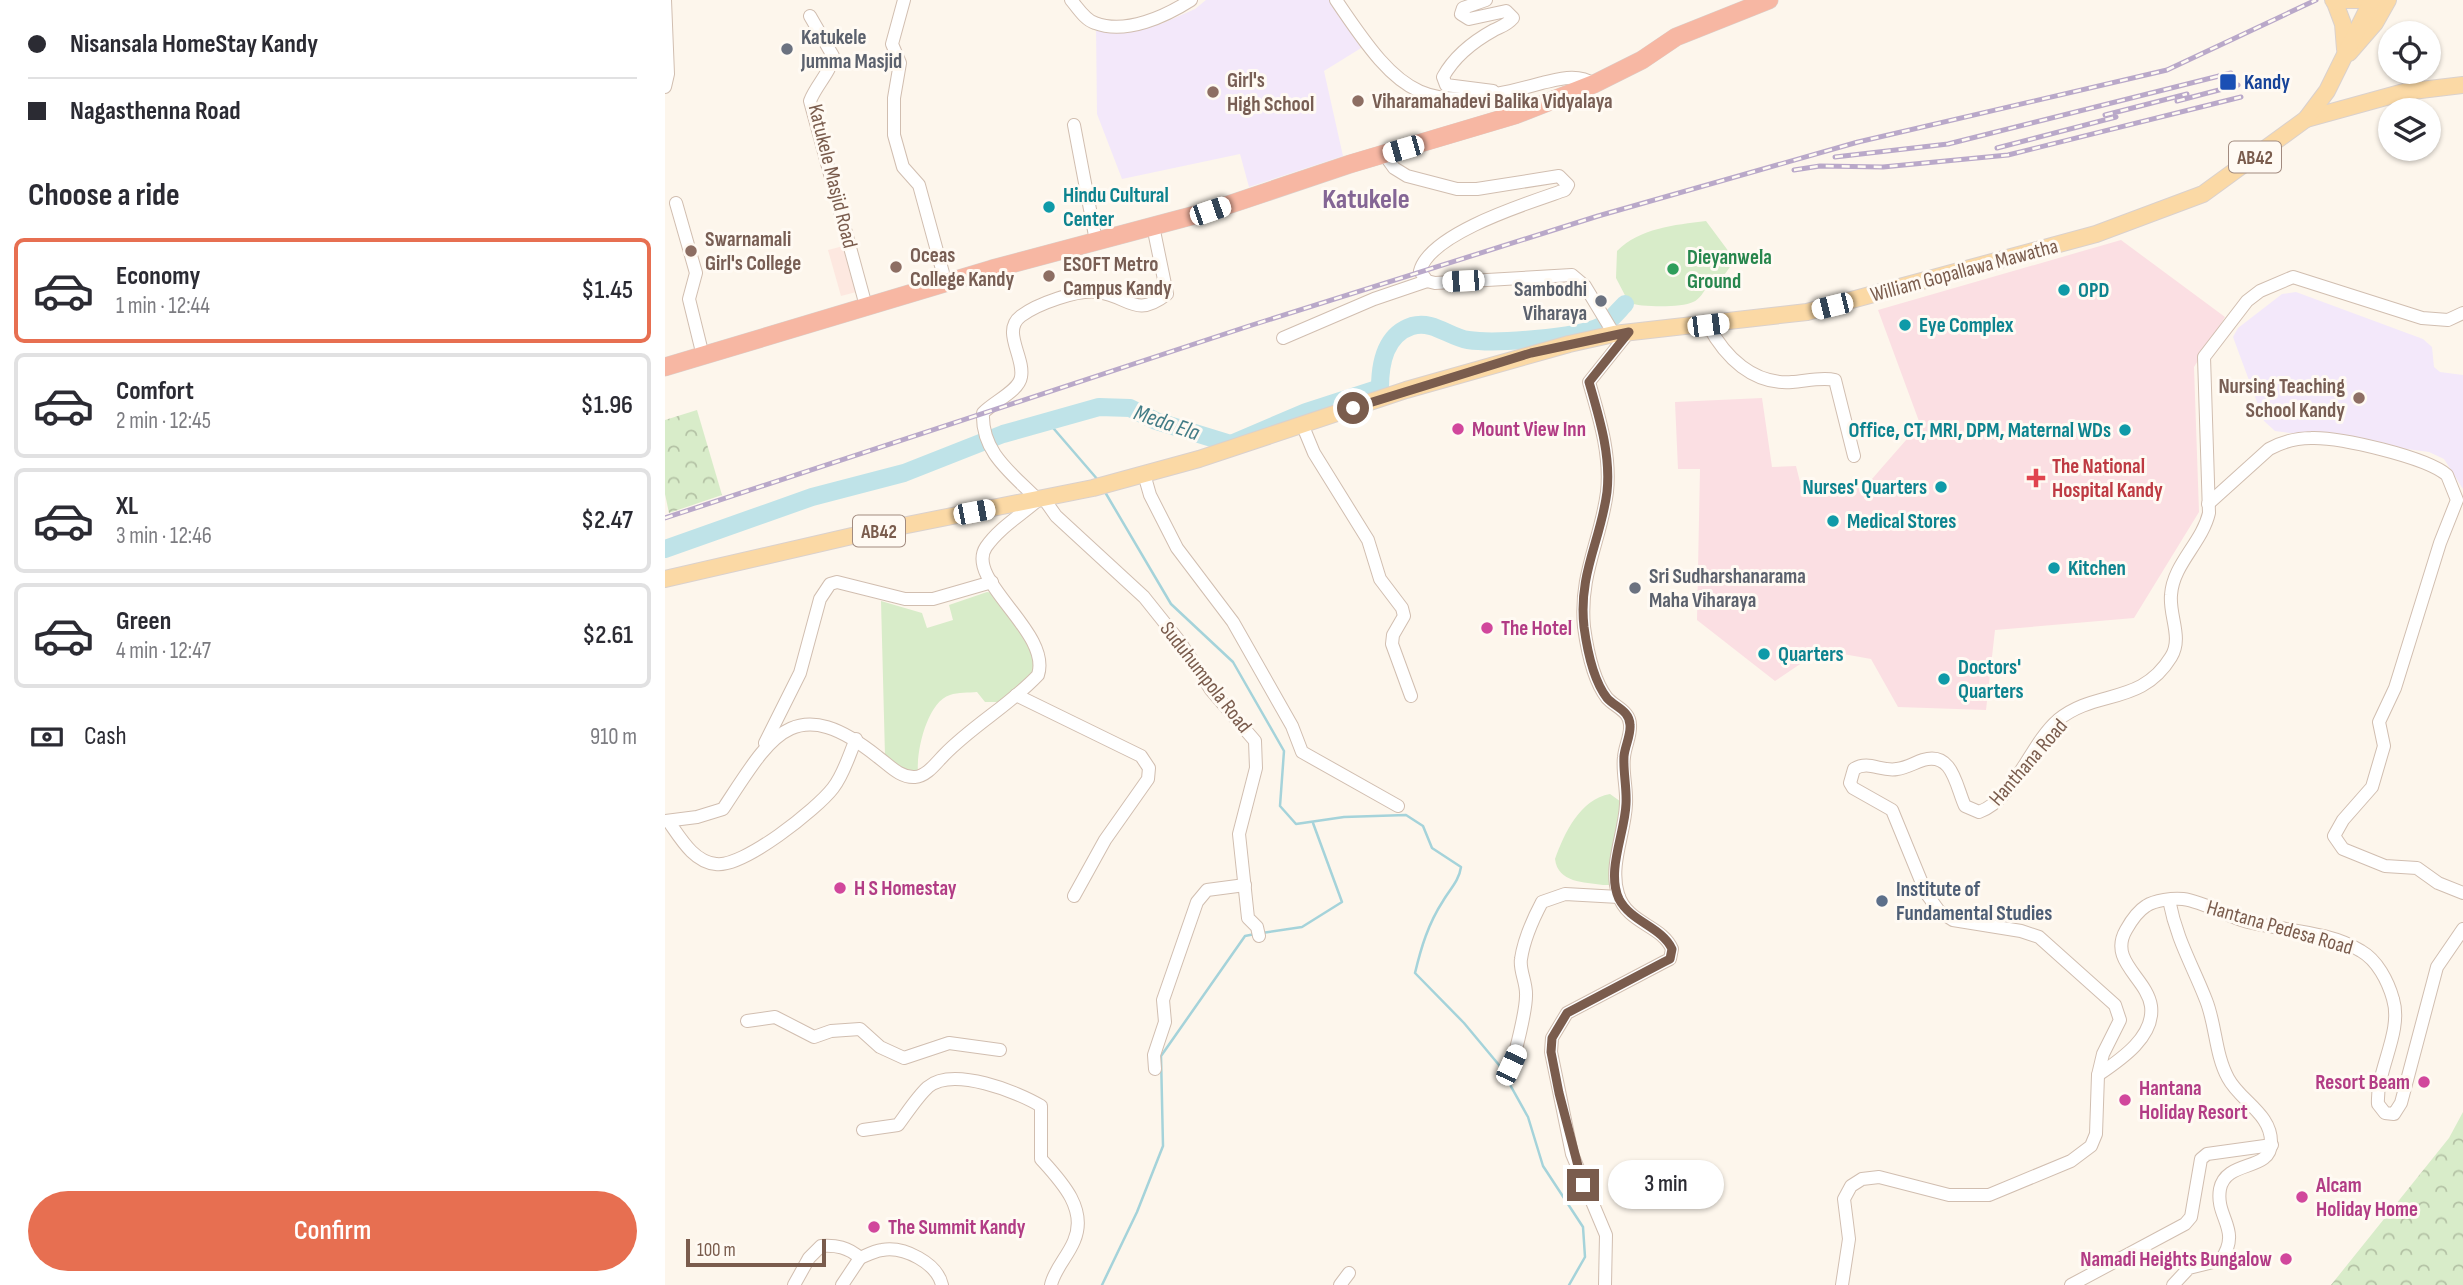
<!DOCTYPE html>
<html lang="en">
<head>
<meta charset="utf-8">
<style>
  :root { --surface:#fff; --page:#f7f7f7; --text:#2b2b33; --muted:#7c7c81; --line:#e1e1e2; --accent:#e76f51 }
  body { margin:0; font-family:"Sofia Sans Condensed",sans-serif; background:var(--page); color:var(--text); height:100vh; display:flex; flex-direction:column; font-size:26px; white-space:nowrap }
  * { box-sizing:border-box; margin:0 }
  p { font-size:23px; color:var(--muted) }
  .icon { flex:none; width:38px; height:38px; fill:none; stroke:currentColor; stroke-width:2; stroke-linecap:round; stroke-linejoin:round }
  .map { position:relative; flex:1; overflow:hidden }
  .drawer { display:flex; flex-direction:column; background:var(--surface); width:665px }
  .drawer>* { flex:none }
  .hud { display:grid; align-content:center; height:154px; padding:0 28px; background:var(--surface) }
  .controls { position:absolute; left:1713px; top:21px; display:grid; gap:14px }
  .controls a { display:grid; place-items:center; width:63px; height:63px; border-radius:50%; background:var(--surface); box-shadow:0 2px 5px #0004; font-size:35px }
  .scale { position:absolute; left:21px; bottom:18px; width:140px; box-sizing:border-box; padding-left:7px; border:4px solid #7a5c4d; border-top:0; font-size:19px; line-height:24px; white-space:nowrap; color:#7a5c4d; -webkit-text-stroke:5px #fffaf3; paint-order:stroke }
  .end { position:absolute; width:32px; height:32px; margin:-16px; border:9px solid #7a5c4d; background:#fff; box-shadow:0 0 0 4px #fff }
  .from { border-radius:50% }
  .bubble { position:absolute; height:49px; border-radius:24px; background:var(--surface); box-shadow:0 2px 5px #0004; font-size:23px; font-weight:600; line-height:49px; text-align:center }
  .car { position:absolute; width:21px; height:42px; margin:-21px -10px; border-radius:9px; box-shadow:0 0 5px 2px #0007; background:linear-gradient(#fff 24%,#345 0 40%,#fff 0 76%,#345 0 86%,#fff 0) }
  .hud b { display:flex; align-items:center; gap:24px; height:66px; font-size:26px }
  .hud b+b { border-top:2px solid var(--line) }
  .hud i { width:18px; height:18px; background:var(--text) }
  ul { padding:0; list-style:none }
  li { display:flex; align-items:center; gap:21px; height:105px; margin:0 14px 10px; padding:0 14px; border:4px solid var(--line); border-radius:10px }
  li div { flex:1 }
  li b { display:block; font-size:26px }
  li em { font-style:normal; font-weight:600 }
  li.active { border-color:var(--accent) }
  li>.icon { width:63px; height:63px; stroke-width:1.5 }
  h2 { padding:0 28px; font-size:32px; line-height:84px }
  .pay { display:flex; align-items:center; gap:18px; height:77px; padding:0 28px; font-size:26px }
  .pay p { margin-inline-start:auto }
  .primary-button { display:flex; gap:14px; margin-top:auto; padding:14px 28px }
  .primary-button a { flex:1; height:80px; border-radius:42px; background:var(--accent); color:#fff; font-size:28px; font-weight:600; line-height:80px; text-align:center }
  main { display:flex; flex:1; min-height:0 }
  .map>svg:first-child { display:block }
</style>
</head>
<body>
<main>
<section class="drawer">
<div class="hud">
<b><i class="from"></i>Nisansala HomeStay Kandy</b>
<b><i></i>Nagasthenna Road</b>
</div>
<h2>Choose a ride</h2>
<ul>
<li class="active"><svg class="icon" aria-label="car" viewBox="0 0 24 24"><path d="M5 17H2v-5l4-1 3-4h7l3 4 3 1v5h-3M9 17h6M6 11h13"/><circle cx="7" cy="17" r="2"/><circle cx="17" cy="17" r="2"/></svg><div><b>Economy</b><p>1 min · 12:44</p></div><em>$1.45</em></li>
<li><svg class="icon" aria-label="car" viewBox="0 0 24 24"><path d="M5 17H2v-5l4-1 3-4h7l3 4 3 1v5h-3M9 17h6M6 11h13"/><circle cx="7" cy="17" r="2"/><circle cx="17" cy="17" r="2"/></svg><div><b>Comfort</b><p>2 min · 12:45</p></div><em>$1.96</em></li>
<li><svg class="icon" aria-label="car" viewBox="0 0 24 24"><path d="M5 17H2v-5l4-1 3-4h7l3 4 3 1v5h-3M9 17h6M6 11h13"/><circle cx="7" cy="17" r="2"/><circle cx="17" cy="17" r="2"/></svg><div><b>XL</b><p>3 min · 12:46</p></div><em>$2.47</em></li>
<li><svg class="icon" aria-label="car" viewBox="0 0 24 24"><path d="M5 17H2v-5l4-1 3-4h7l3 4 3 1v5h-3M9 17h6M6 11h13"/><circle cx="7" cy="17" r="2"/><circle cx="17" cy="17" r="2"/></svg><div><b>Green</b><p>4 min · 12:47</p></div><em>$2.61</em></li>
</ul>
<div class="pay"><svg class="icon" aria-label="cash" viewBox="0 0 24 24"><path d="M3 7h18v10H3z"/><circle cx="12" cy="12" r="2"/></svg>Cash<p>910 m</p></div>
<div class="primary-button"><a>Confirm</a></div>
</section>
<div class="map">
<svg width="1798" height="1285" viewBox="0 0 1798 1285">
  <defs>
    <pattern id="forest-crowns" width="20" height="18" patternUnits="userSpaceOnUse" patternTransform="scale(1.75)"><rect width="20" height="18" fill="#d8ecc9"/><path d="M2 6a3 3 0 1 1 6 0M12 15a3 3 0 1 1 6 0" fill="none" stroke="#b4c2a5"/></pattern>
  </defs>
  <rect width="100%" height="100%" fill="#fdf6ec"/>
  <polygon fill="#fde8e0" points="182,245 195,291 176,296 163,250"/>
  <g fill="#f3e8fa">
    <polygon points="541,0 670,0 701,45 659,71 678,156 584,187 575,154 457,179 432,114 431,26 465,29 496,24 530,9"/>
    <polygon points="1631,292 1758,339 1767,347 1769,367 1775,372 1798,375 1798,489 1779,459 1764,452 1610,431 1599,421 1568,337 1573,328 1617,294"/>
  </g>
  <polygon fill="#fbdfe3" points="1456,240 1560,317 1529,367 1534,512 1469,618 1330,630 1321,710 1233,707 1206,659 1156,650 1110,681 1032,620 1035,469 1013,469 1010,402 1097,398 1107,467 1131,466 1138,494 1200,487 1255,424 1213,310"/>
  <g fill="#d8ecc9">
    <path d="M1041,221L1070,260L1057,278L1042,285C1040,291 1034,300 1028,302C1016,308 976,307 964,303L951,278L952,251C975,228 1009,225 1041,221Z"/>
    <path d="M322,592L328,593L372,654L369,679L333,702H320L312,692C304,693 293,692 285,695C262,702 251,752 253,773L232,770L220,756L216,601L257,613L262,628L288,620L284,605Z"/>
    <path d="M945,794L959,804L947,878L944,885H938C919,882 893,883 890,859C899,834 915,799 945,794Z"/>
  </g>
  <g fill="url(#forest-crowns)">
    <polygon points="32,410 57,495 4,513 0,494 0,420"/>
    <polygon points="1798,1112 1798,1285 1666,1285 1784,1138"/>
  </g>
  <g fill="none" stroke-linecap="round" stroke-linejoin="round">
    <g stroke="#a5d3da" stroke-width="2.5">
      <polyline points="383,422 433,480"/>
      <path d="M440,492L506,604L568,662L619,751L615,806L631,824L679,817L741,815L758,826L767,848L796,867C794,881 785,889 778,901C763,924 756,948 750,973L799,1023L834,1065L863,1117L878,1166L918,1227L920,1257L904,1285"/>
      <polyline points="597,933 637,927 677,902 648,823"/>
      <polyline points="437,1285 472,1212 498,1146 496,1056 580,936 590,934"/>
    </g>
    <path stroke="#bfe3e8" stroke-width="18" d="M0,549L147,497L239,473L338,434L434,407L465,408L491,421L566,444L641,412L715,388C715,363 720,335 747,326C768,320 784,337 803,340C831,344 911,338 936,326C945,322 953,311 960,304"/>
    <defs>
      <g id="minor">
        <polyline points="239,0 227,44 235,63 229,98 229,135 238,167 254,185 281,284"/>
        <path d="M406,0C413,8 420,20 430,23C461,35 501,16 526,0"/>
        <path d="M671,0C738,100 759,116 877,83C895,79 912,73 929,84"/>
        <path d="M821,0L798,8L796,14L804,19L841,11L848,18C842,25 837,26 829,30C809,41 789,57 778,77L781,85L828,91"/>
        <path d="M145,16L168,56C166,72 151,85 145,101L201,306"/>
        <polyline points="0,87 3,74 0,0"/>
        <polyline points="409,125 431,241"/>
        <path d="M719,154L729,168L742,176L792,189H812L894,176L903,185L900,190C863,203 765,233 755,271L762,281L770,283L907,275L920,286L949,334"/>
        <polyline points="11,203 31,273 24,299 38,356"/>
        <path d="M1043,325C1060,357 1088,385 1127,382C1141,381 1157,377 1170,380L1189,456"/>
        <polyline points="618,338 709,299 762,281"/>
        <polyline points="637,424 649,453 703,540 715,579 737,608 739,616 728,635 727,644 746,696"/>
        <polyline points="479,474 485,495 512,548 568,622 627,726 637,752 733,806"/>
        <polyline points="379,499 391,516 479,597 515,642 546,690 590,741 591,768 574,834 583,918 592,927 594,936"/>
        <path d="M1543,504L1604,449C1617,442 1631,438 1646,438C1675,437 1761,457 1782,475L1792,500L1775,543L1730,688L1714,722L1719,746L1707,787L1678,820L1669,836L1678,849L1720,866L1752,868L1773,883L1798,893"/>
        <polyline points="351,695 476,756 484,768 483,779 440,840 409,896"/>
        <polyline points="100,743 135,673 155,599 165,584 172,582 240,599 268,599 327,582"/>
        <path d="M0,821L32,817L58,809C105,738 128,689 213,757C224,765 235,778 250,777C262,776 271,763 279,755C308,725 345,705 373,675C387,632 299,580 321,547C334,528 356,515 373,500C348,474 316,453 318,413C328,402 354,391 356,377C360,357 336,331 356,316C372,304 413,289 433,292C464,296 470,319 502,294L488,226"/>
        <path d="M4,822C16,839 29,862 51,864C78,868 152,809 168,788C179,774 184,755 191,739"/>
        <path d="M1504,900C1512,941 1527,964 1541,1000C1551,1025 1550,1054 1563,1078C1575,1101 1607,1114 1606,1143C1606,1172 1561,1159 1555,1189C1550,1218 1577,1229 1556,1260L1524,1268L1508,1285"/>
        <polyline points="82,1021 110,1017 149,1037 166,1031 195,1029 215,1047 239,1058 284,1043 335,1050"/>
        <path d="M846,1065C851,1052 861,1010 861,996C862,983 854,970 856,959C859,939 868,919 877,902L900,894L954,897"/>
        <polyline points="490,1069 489,1055 500,1022 498,1000 532,902 542,890 580,885"/>
        <path d="M1433,1075C1455,1060 1490,1037 1486,1006C1482,978 1443,961 1461,930C1466,921 1473,911 1481,906C1490,900 1508,898 1518,899C1540,902 1561,916 1583,922C1620,931 1664,931 1696,951C1712,960 1723,981 1728,999C1738,1032 1711,1070 1713,1104L1720,1113L1729,1114L1736,1103L1772,967L1798,929"/>
        <path d="M198,1130L233,1125C242,1113 252,1097 263,1087C288,1066 353,1092 376,1106V1159C396,1181 423,1209 409,1241C403,1256 389,1270 386,1285"/>
        <path d="M195,1258C202,1255 209,1251 217,1250C239,1246 272,1263 277,1285"/>
        <path d="M129,1285L144,1258L156,1246C171,1245 183,1247 195,1258L177,1285"/>
        <polyline points="675,1285 684,1273"/>
        <path d="M940,1285L941,1235L907,1154L886,1052L887,1038L902,1013L999,962L1005,959L1007,949C997,925 962,924 953,894C944,865 960,833 961,804C962,788 957,772 959,757C960,746 966,735 965,725C965,711 950,707 942,698C928,680 922,649 919,627C914,574 936,540 942,492C946,454 934,417 924,382L964,332"/>
        <path d="M1177,1285L1184,1239L1179,1199L1186,1186L1197,1179L1214,1177L1284,1195H1324L1406,1161L1426,1146L1431,1134L1433,1075L1438,1054L1455,1020L1450,1005L1374,937L1356,931L1288,920L1274,911L1261,893L1227,810L1188,788L1185,783L1189,769C1204,760 1216,772 1232,769C1241,768 1249,763 1258,760C1288,751 1291,787 1300,806L1314,812C1349,800 1365,744 1393,720C1431,689 1476,706 1506,657C1518,638 1504,616 1506,595C1508,564 1537,543 1544,513L1539,357L1582,301L1595,291L1628,277L1757,318L1783,320L1798,313"/>
        <polyline points="1406,1285 1520,1224 1526,1217 1536,1159 1542,1154 1607,1145"/>
      </g>
      <g id="major">
        <polyline points="1668,0 1694,0"/>
        <polyline points="1669,0 1678,24 1680,49"/>
        <polyline points="1684,53 1710,23 1723,0"/>
        <polyline points="1641,119 1739,92 1798,85"/>
        <polyline points="0,579 187,536 428,488 534,459 741,390 904,344 949,334 1142,312 1431,234 1538,194 1641,119 1662,91 1707,0"/>
      </g>
      <polyline id="highway" points="0,367 327,269 545,211 685,164 850,115 929,84 977,60 1011,37 1104,0"/>
    </defs>
    <use href="#minor" stroke="#d1beb0" stroke-width="14"/>
    <use href="#major" stroke="#dad1cd" stroke-width="18"/>
    <use href="#highway" stroke="#dad1cd" stroke-width="19"/>
    <use href="#minor" stroke="#fff" stroke-width="12"/>
    <use href="#major" stroke="#fbd9a5" stroke-width="16"/>
    <use href="#highway" stroke="#f7b7a3" stroke-width="18"/>
    <defs>
      <g id="rail">
        <polyline points="1512,101 1573,85"/>
        <polyline points="1440,115 1522,94"/>
        <polyline points="1332,148 1451,117"/>
        <polyline points="1170,157 1283,144 1566,73"/>
        <polyline points="1129,170 1155,166 1218,167 1343,155 1576,97"/>
        <polyline points="0,518 584,326 933,216 1193,142 1502,70 1651,0"/>
      </g>
    </defs>
    <use href="#rail" stroke="#b9a8c9" stroke-width="5"/>
    <use href="#rail" stroke="#fffaf3" stroke-width="2.5" stroke-dasharray="8" stroke-linecap="butt"/>
  </g>
  <g fill="none" stroke-linecap="round" stroke-linejoin="round">
    <path stroke="#7a5c4d" stroke-width="9" d="M688,408L866,353L964,332L924,382C934,417 946,454 942,492C936,540 913,574 919,627C922,649 928,680 942,698C950,707 965,711 965,725C966,735 960,746 959,756C958,772 962,788 961,804C960,833 941,871 954,899C966,922 997,927 1007,949L1005,959L999,962L902,1013L887,1038L886,1052L894,1093L918,1185"/>
  </g>
  <g fill="#6b7280" stroke="#fffaf3" stroke-width="2.5">
    <circle cx="122" cy="49" r="7"/>
    <circle cx="936" cy="301" r="7"/>
    <circle cx="970" cy="588" r="7"/>
  </g>
  <rect fill="#1a4fb4" stroke="#fffaf3" stroke-width="2.5" x="1554" y="73" width="18" height="18" rx="3.5"/>
  <g fill="#8d6e63" stroke="#fffaf3" stroke-width="2.5">
    <circle cx="548" cy="92" r="7"/>
    <circle cx="693" cy="101" r="7"/>
    <circle cx="26" cy="251" r="7"/>
    <circle cx="231" cy="267" r="7"/>
    <circle cx="384" cy="276" r="7"/>
    <circle cx="1694" cy="398" r="7"/>
  </g>
  <g fill="#0f9aa8" stroke="#fffaf3" stroke-width="2.5">
    <circle cx="384" cy="207" r="7"/>
    <circle cx="1399" cy="290" r="7"/>
    <circle cx="1240" cy="325" r="7"/>
    <circle cx="1460" cy="430" r="7"/>
    <circle cx="1276" cy="487" r="7"/>
    <circle cx="1168" cy="521" r="7"/>
    <circle cx="1389" cy="568" r="7"/>
    <circle cx="1099" cy="654" r="7"/>
    <circle cx="1279" cy="679" r="7"/>
  </g>
  <circle fill="#2e9e5b" stroke="#fffaf3" stroke-width="2.5" cx="1008" cy="269" r="7"/>
  <g fill="#d1479c" stroke="#fffaf3" stroke-width="2.5">
    <circle cx="793" cy="429" r="7"/>
    <circle cx="822" cy="628" r="7"/>
    <circle cx="175" cy="888" r="7"/>
    <circle cx="1759" cy="1082" r="7"/>
    <circle cx="1460" cy="1100" r="7"/>
    <circle cx="1637" cy="1197" r="7"/>
    <circle cx="209" cy="1227" r="7"/>
    <circle cx="1621" cy="1259" r="7"/>
  </g>
  <path fill="#e0444e" stroke="#fffaf3" stroke-width="2.5" d="M1367.5 467.5h7v7h7v7h-7v7h-7v-7h-7v-7h7z"/>
  <circle fill="#5c6f8a" stroke="#fffaf3" stroke-width="2.5" cx="1217" cy="901" r="7"/>
  <g text-anchor="middle" stroke-width="6" stroke-linejoin="round" paint-order="stroke">
    <g fill="#fffaf3" stroke="#a28b7f" stroke-width="2">
      <rect x="1564" y="141.5" width="52" height="31" rx="5"/>
      <rect x="188" y="515.5" width="52" height="31" rx="5"/>
    </g>
    <g font-size="19" font-weight="bold" fill="#7a5c4d">
      <text x="1590" y="164">AB42</text>
      <text x="214" y="538">AB42</text>
    </g>
    <g font-size="21" font-weight="bold" fill="#5b616d" stroke="#fffaf3" text-anchor="start">
      <text x="136" y="44">Katukele<tspan x="136" dy="24">Jumma Masjid</tspan></text>
      <text x="922" y="296" text-anchor="end">Sambodhi<tspan x="922" dy="24">Viharaya</tspan></text>
      <text x="984" y="583">Sri Sudharshanarama<tspan x="984" dy="24">Maha Viharaya</tspan></text>
    </g>
    <g font-size="21" font-weight="bold" fill="#785e54" stroke="#fffaf3" text-anchor="start">
      <text x="562" y="87">Girl's<tspan x="562" dy="24">High School</tspan></text>
      <text x="707" y="108">Viharamahadevi Balika Vidyalaya</text>
      <text x="40" y="246">Swarnamali<tspan x="40" dy="24">Girl's College</tspan></text>
      <text x="245" y="262">Oceas<tspan x="245" dy="24">College Kandy</tspan></text>
      <text x="398" y="271">ESOFT Metro<tspan x="398" dy="24">Campus Kandy</tspan></text>
      <text x="1680" y="393" text-anchor="end">Nursing Teaching<tspan x="1680" dy="24">School Kandy</tspan></text>
    </g>
    <g font-size="21" font-weight="bold" fill="#164399" stroke="#fffaf3" text-anchor="start">
      <text x="1579" y="89">Kandy</text>
    </g>
    <g font-size="21" fill="#7a5c4d" stroke="#fffaf3">
      <text transform="translate(168 176) rotate(76)" y="7">Katukele Masjid Road</text>
      <text transform="translate(1299 270) rotate(-15)" y="7">William Gopallawa Mawatha</text>
      <text transform="translate(541 677) rotate(52)" y="7">Suduhumpola Road</text>
      <text transform="translate(1363 762) rotate(-49)" y="7">Hanthana Road</text>
      <text transform="translate(1615 927) rotate(16)" y="7">Hantana Pedesa Road</text>
    </g>
    <g font-size="21" font-weight="bold" fill="#0d838f" stroke="#fffaf3" text-anchor="start">
      <text x="398" y="202">Hindu Cultural<tspan x="398" dy="24">Center</tspan></text>
      <text x="1413" y="297">OPD</text>
      <text x="1254" y="332">Eye Complex</text>
      <text x="1446" y="437" text-anchor="end">Office, CT, MRI, DPM, Maternal WDs</text>
      <text x="1262" y="494" text-anchor="end">Nurses' Quarters</text>
      <text x="1182" y="528">Medical Stores</text>
      <text x="1403" y="575">Kitchen</text>
      <text x="1113" y="661">Quarters</text>
      <text x="1293" y="674">Doctors'<tspan x="1293" dy="24">Quarters</tspan></text>
    </g>
    <g font-size="21" font-weight="bold" fill="#27864d" stroke="#fffaf3" text-anchor="start">
      <text x="1022" y="264">Dieyanwela<tspan x="1022" dy="24">Ground</tspan></text>
    </g>
    <g font-size="21" font-weight="bold" fill="#b23c85" stroke="#fffaf3" text-anchor="start">
      <text x="807" y="436">Mount View Inn</text>
      <text x="836" y="635">The Hotel</text>
      <text x="189" y="895">H S Homestay</text>
      <text x="1745" y="1089" text-anchor="end">Resort Beam</text>
      <text x="1474" y="1095">Hantana<tspan x="1474" dy="24">Holiday Resort</tspan></text>
      <text x="1651" y="1192">Alcam<tspan x="1651" dy="24">Holiday Home</tspan></text>
      <text x="223" y="1234">The Summit Kandy</text>
      <text x="1607" y="1266" text-anchor="end">Namadi Heights Bungalow</text>
    </g>
    <g font-size="21" font-weight="bold" fill="#be3a42" stroke="#fffaf3" text-anchor="start">
      <text x="1387" y="473">The National<tspan x="1387" dy="24">Hospital Kandy</tspan></text>
    </g>
    <g font-size="21" font-weight="bold" fill="#4e5e75" stroke="#fffaf3" text-anchor="start">
      <text x="1231" y="896">Institute of<tspan x="1231" dy="24">Fundamental Studies</tspan></text>
    </g>
    <g font-size="23" font-style="italic" fill="#437c86" stroke="#fffaf3">
      <text transform="translate(502 422) rotate(19)" y="8">Meda Ela</text>
    </g>
    <g font-size="28" font-weight="bold" fill="#846695" stroke="#fffaf3">
      <text x="701" y="208">Katukele</text>
    </g>
  </g>
</svg>
<div class="controls">
<a><svg class="icon" aria-label="locate" viewBox="0 0 24 24"><circle cx="12" cy="12" r="6"/><path d="M12 2v4M12 18v4M2 12h4M18 12h4"/></svg></a>
<a><svg class="icon" aria-label="layers" viewBox="0 0 24 24"><path d="M12 4l9 5-9 5-9-5zM3 14l9 5 9-5"/></svg></a>
</div>
<div class="scale">100 m</div>
<i class="end from" style="left:688px;top:408px"></i>
<i class="end" style="left:918px;top:1185px"></i>
<div class="bubble" style="left:943px;top:1160px;width:116px">3 min</div>
<i class="car" style="left:738px;top:149px;rotate:254deg"></i>
<i class="car" style="left:545px;top:211px;rotate:71deg"></i>
<i class="car" style="left:798px;top:281px;rotate:267deg"></i>
<i class="car" style="left:1167px;top:306px;rotate:256deg"></i>
<i class="car" style="left:1043px;top:325px;rotate:83deg"></i>
<i class="car" style="left:309px;top:512px;rotate:79deg"></i>
<i class="car" style="left:846px;top:1065px;rotate:25deg"></i>
</div>
</main>
</body>
</html>
